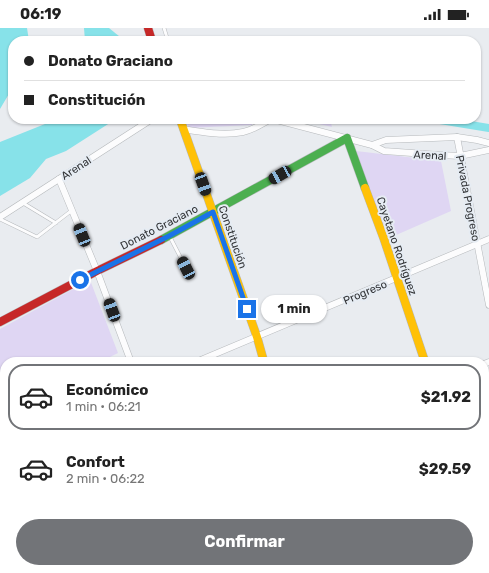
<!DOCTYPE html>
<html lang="es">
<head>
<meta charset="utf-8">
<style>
  :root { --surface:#fff; --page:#f6f6f6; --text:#222; --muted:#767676; --line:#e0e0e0; --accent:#727478 }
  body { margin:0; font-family:Rubik,sans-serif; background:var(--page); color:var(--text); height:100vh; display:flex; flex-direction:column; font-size:15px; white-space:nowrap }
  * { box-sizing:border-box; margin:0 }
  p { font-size:13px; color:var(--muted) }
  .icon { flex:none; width:22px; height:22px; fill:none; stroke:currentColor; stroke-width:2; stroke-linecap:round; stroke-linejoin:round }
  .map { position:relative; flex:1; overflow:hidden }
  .side { position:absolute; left:0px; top:329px; width:489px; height:216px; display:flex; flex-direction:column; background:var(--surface); border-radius:16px 16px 0 0; box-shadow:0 1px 3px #0004 }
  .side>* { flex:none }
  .top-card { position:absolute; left:8px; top:8px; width:473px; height:88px; border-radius:16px; box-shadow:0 1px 3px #0004; display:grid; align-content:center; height:88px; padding:0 16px; background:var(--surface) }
  .end { position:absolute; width:18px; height:18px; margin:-9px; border:5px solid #1a73e8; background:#fff; box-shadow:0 0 0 2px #fff }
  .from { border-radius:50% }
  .bubble { position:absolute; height:28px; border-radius:14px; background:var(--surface); box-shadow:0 1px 3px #0004; font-size:13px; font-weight:700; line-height:28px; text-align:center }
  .car { position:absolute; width:12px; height:24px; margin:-12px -6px; border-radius:5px; box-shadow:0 0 3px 1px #0007; background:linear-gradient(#222 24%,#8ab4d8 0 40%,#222 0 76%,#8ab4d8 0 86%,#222 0) }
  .top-card b { display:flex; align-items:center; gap:14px; height:38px; font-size:15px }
  .top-card b+b { border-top:1px solid var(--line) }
  .top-card i { width:10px; height:10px; background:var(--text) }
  ul { padding:7px 0 0; list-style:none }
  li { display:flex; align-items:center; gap:12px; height:66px; margin:0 8px 6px; padding:0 8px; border:2px solid transparent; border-radius:16px }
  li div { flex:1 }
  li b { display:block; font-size:15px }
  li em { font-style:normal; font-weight:700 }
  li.selected { border-color:var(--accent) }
  li>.icon { width:36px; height:36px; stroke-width:1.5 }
  .button { display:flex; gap:8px; margin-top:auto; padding:8px 16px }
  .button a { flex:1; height:46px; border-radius:24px; background:var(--accent); color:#fff; font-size:16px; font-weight:700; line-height:46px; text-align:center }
  .status { display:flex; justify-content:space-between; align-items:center; height:28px; padding:0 20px; background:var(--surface); direction:ltr }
  .status svg { height:11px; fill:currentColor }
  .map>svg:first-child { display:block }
</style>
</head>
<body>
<div class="status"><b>06:19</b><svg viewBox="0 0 49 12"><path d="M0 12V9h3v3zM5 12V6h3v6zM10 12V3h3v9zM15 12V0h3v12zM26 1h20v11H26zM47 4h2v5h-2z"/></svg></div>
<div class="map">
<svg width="489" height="545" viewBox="0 0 489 545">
  <rect width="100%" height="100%" fill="#e9ecf0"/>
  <g fill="#dfd6f3">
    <polygon points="186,91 252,91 252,97 188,100"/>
    <polygon points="298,91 330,91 332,99"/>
    <polygon points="356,123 441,133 451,183 387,211"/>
    <polygon points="90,252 118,325 100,334 5,334 5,360 0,349 0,301"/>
  </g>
  <g fill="#87e2e9">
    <polygon points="0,0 27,0 29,13 13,13 13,59 0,81"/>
    <polygon points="84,0 109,0 125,13 85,13"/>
    <polygon points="51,91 116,91 66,123 46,131 30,150 0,168 0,114 45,96"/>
  </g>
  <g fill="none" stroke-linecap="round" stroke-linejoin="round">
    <polyline stroke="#87e2e9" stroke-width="8" points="434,91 489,100"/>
    <defs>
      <g id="lane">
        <polyline points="164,0 168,13"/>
        <polyline points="23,175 56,195"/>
        <polyline points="0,191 37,209 71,183"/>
        <polyline points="170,209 186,240"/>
      </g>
      <g id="street">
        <polyline points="273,91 372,117 384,123 440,127 460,128 489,122"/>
        <path d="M183,101C201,104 224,108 243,104C253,102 262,96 271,91"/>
        <polyline points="457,109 489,277"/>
        <polyline points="372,117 386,112 457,109 477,112 489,115"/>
        <polyline points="59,151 97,243 131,334"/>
        <polyline points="0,189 152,91"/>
        <polyline points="196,334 489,211"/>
        <polyline points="484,336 489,334"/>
        <polyline points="0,417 5,415"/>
        <polyline points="484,499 489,513"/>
        <polyline points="209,540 211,545"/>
        <polyline points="398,540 401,545"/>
      </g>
      <g id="fast">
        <polyline points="161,212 347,110 365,160"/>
        <polyline points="484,369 489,370"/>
        <polyline points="0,515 5,513"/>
        <polyline points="329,540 331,545"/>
      </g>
      <g id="slow">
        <polyline points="180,91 257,309 264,334"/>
        <polyline points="365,160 384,211 425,334"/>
      </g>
      <g id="jam">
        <polyline points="148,0 152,13"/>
        <polyline points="0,294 97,243 161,212"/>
        <polyline points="484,486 489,481"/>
        <polyline points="406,545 413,540"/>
      </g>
    </defs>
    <use href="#lane" stroke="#b6b9bc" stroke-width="4"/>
    <use href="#street" stroke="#b6b9bc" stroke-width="7"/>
    <use href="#fast" stroke="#b6b9bc" stroke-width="9"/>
    <use href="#slow" stroke="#b6b9bc" stroke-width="9"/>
    <use href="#jam" stroke="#b6b9bc" stroke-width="9"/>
    <use href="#lane" stroke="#fcfcfd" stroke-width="3"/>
    <use href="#street" stroke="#fcfcfd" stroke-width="6"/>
    <use href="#fast" stroke="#4caf50" stroke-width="8"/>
    <use href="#slow" stroke="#ffc107" stroke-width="8"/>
    <use href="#jam" stroke="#c62828" stroke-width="8"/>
  </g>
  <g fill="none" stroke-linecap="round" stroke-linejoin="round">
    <polyline stroke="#1a73e8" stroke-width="5" points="80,252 169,208 213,184 247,281"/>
  </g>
  <g text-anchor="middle" stroke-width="4" stroke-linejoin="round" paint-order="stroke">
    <g font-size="11" fill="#323437" stroke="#e6ecf3">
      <text transform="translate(430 127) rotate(3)" y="4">Arenal</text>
      <text transform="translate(76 140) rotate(-33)" y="4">Arenal</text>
      <text transform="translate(468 170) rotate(79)" y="4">Privada Progreso</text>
      <text transform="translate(159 199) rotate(-27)" y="4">Donato Graciano</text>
      <text transform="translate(233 209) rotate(71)" y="4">Constitución</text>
      <text transform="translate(397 218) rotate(71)" y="4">Cayetano Rodríguez</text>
      <text transform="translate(365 264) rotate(-23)" y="4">Progreso</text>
    </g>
  </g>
</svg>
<i class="end from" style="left:80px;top:252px"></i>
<i class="end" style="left:247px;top:281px"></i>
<div class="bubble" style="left:261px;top:267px;width:66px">1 min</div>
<i class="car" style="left:280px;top:147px;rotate:241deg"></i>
<i class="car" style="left:203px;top:156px;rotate:160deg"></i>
<i class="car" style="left:82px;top:207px;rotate:338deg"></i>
<i class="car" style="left:186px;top:240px;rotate:333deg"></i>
<i class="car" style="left:112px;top:282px;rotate:340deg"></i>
<div class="top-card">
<b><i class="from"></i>Donato Graciano</b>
<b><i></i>Constitución</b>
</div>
<section class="side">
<ul>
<li class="selected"><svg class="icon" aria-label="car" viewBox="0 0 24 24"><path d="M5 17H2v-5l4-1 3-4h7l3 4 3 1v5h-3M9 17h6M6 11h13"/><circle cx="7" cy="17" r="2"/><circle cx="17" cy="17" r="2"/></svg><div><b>Económico</b><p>1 min · 06:21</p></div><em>$21.92</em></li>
<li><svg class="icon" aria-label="car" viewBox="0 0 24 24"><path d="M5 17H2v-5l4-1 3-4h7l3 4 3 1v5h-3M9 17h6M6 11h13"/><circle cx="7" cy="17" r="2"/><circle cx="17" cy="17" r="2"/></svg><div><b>Confort</b><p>2 min · 06:22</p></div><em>$29.59</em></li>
</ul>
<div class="button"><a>Confirmar</a></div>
</section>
</div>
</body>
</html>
